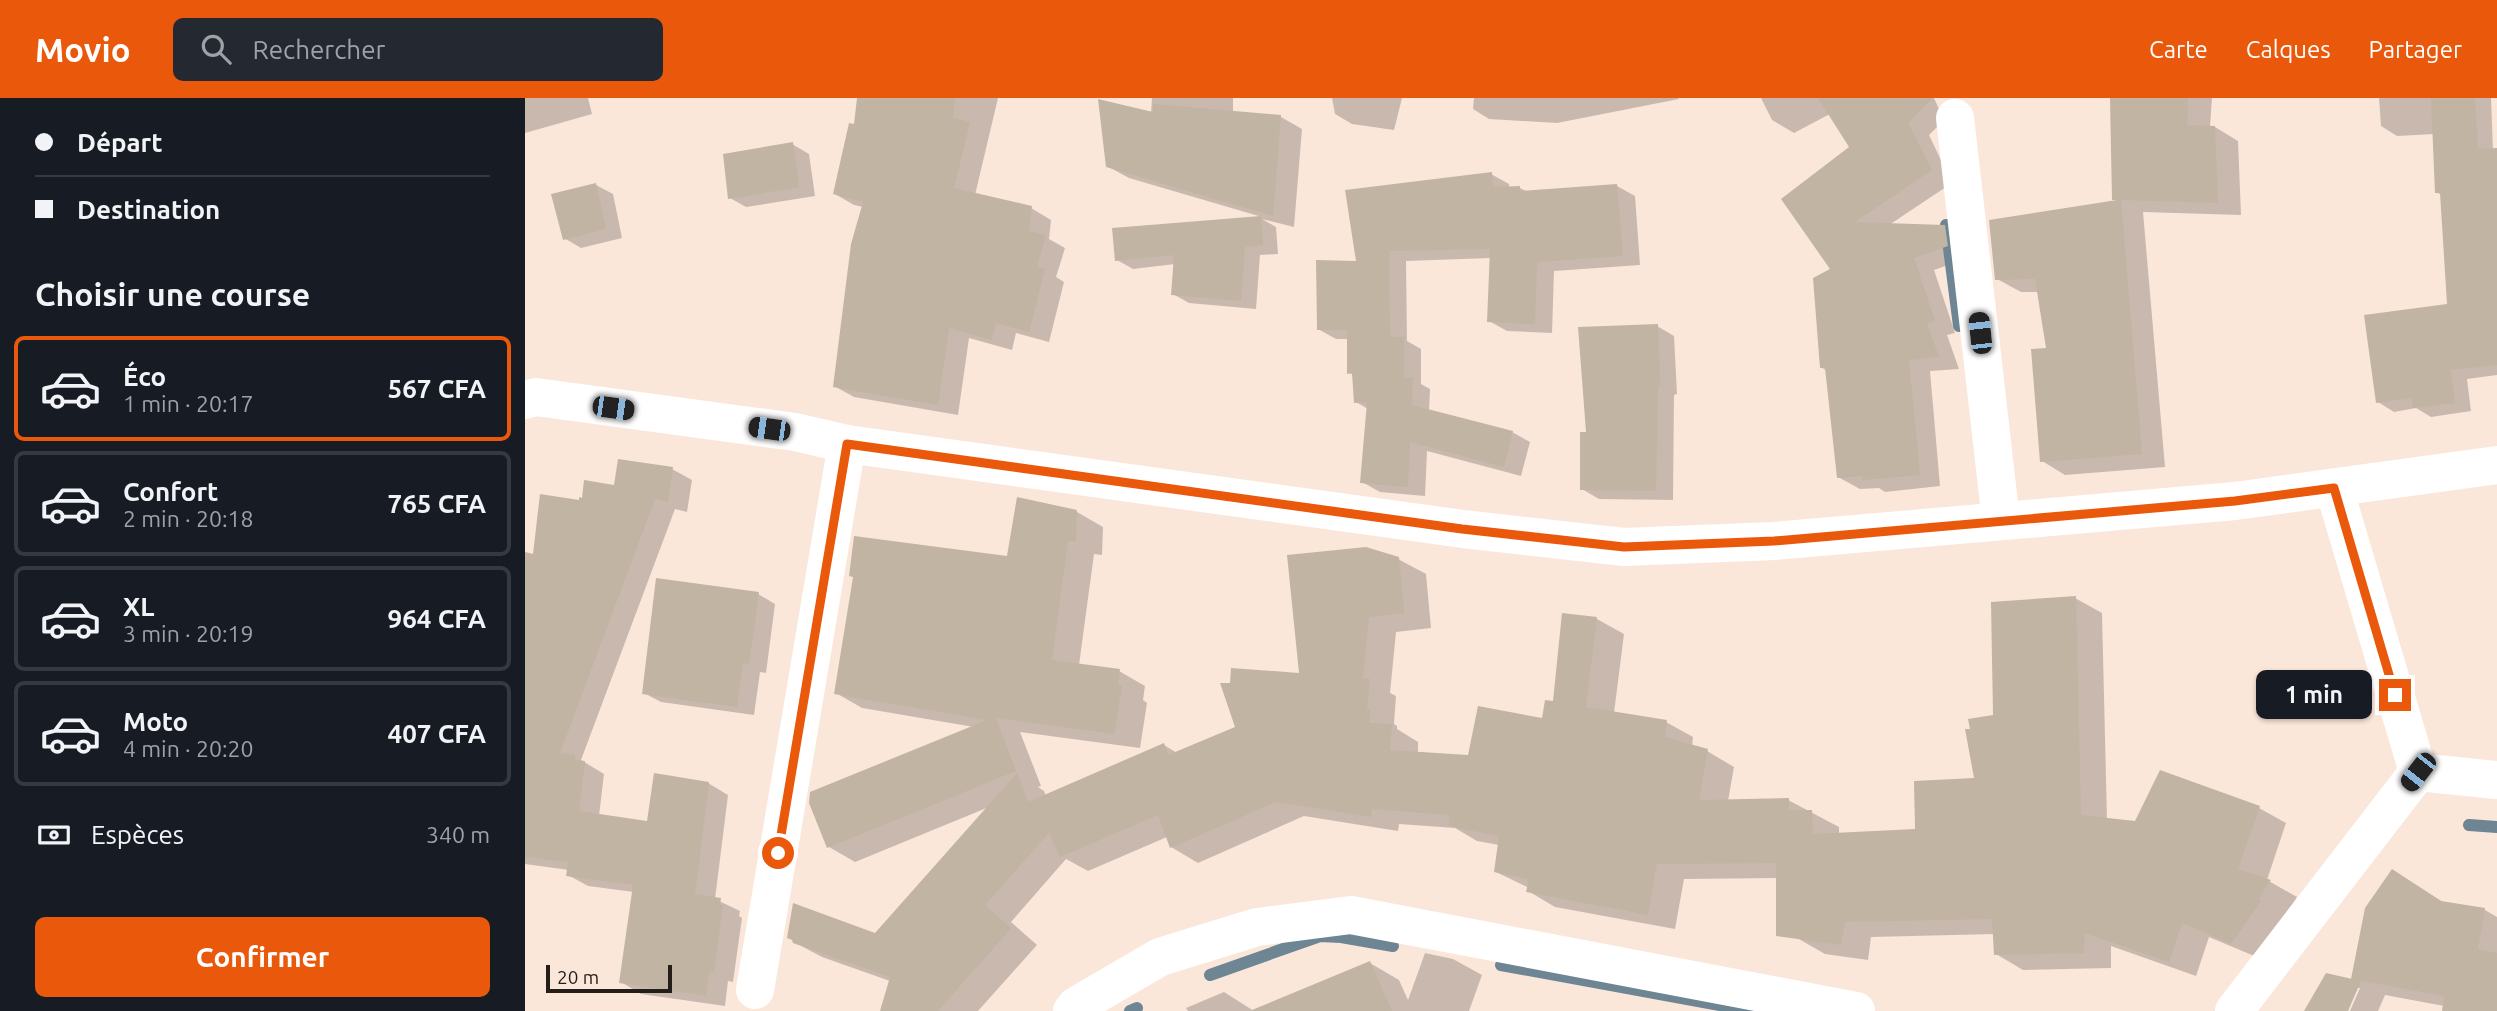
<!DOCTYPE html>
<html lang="fr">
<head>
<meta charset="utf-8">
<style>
  :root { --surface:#171b24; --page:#242831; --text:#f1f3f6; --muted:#9ea1a6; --line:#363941; --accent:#ea580c }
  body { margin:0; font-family:Ubuntu,sans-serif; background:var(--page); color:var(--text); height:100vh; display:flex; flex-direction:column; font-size:26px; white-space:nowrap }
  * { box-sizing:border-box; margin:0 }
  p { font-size:23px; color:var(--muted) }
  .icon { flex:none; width:38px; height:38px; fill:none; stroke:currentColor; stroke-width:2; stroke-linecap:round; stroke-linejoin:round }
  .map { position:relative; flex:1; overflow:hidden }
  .details { display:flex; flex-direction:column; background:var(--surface); width:525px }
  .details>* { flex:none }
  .hud { display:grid; align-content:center; height:154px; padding:0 35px; background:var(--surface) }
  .scale { position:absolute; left:21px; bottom:18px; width:126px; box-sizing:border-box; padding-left:7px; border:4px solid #241d18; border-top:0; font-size:19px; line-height:24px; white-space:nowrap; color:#241d18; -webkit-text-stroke:5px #fbe7da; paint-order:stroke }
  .end { position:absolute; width:32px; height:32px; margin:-16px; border:9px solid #ea580c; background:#fff; box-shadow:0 0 0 4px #fff }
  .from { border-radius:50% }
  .bubble { position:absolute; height:49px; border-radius:10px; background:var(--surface); box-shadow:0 2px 5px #0004; font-size:23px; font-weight:600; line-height:49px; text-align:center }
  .car { position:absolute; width:21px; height:42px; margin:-21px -10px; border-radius:9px; box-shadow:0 0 5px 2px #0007; background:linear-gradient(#222 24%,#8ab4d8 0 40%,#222 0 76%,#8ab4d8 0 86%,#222 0) }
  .hud b { display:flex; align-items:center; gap:24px; height:66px; font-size:26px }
  .hud b+b { border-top:2px solid var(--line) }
  .hud i { width:18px; height:18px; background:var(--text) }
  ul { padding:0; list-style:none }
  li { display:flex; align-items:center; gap:21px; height:105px; margin:0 14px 10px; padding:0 21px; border:4px solid var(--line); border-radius:10px }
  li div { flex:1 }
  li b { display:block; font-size:26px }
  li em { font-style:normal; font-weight:600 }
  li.current { border-color:var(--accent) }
  li>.icon { width:63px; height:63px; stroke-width:1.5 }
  h2 { padding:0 35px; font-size:32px; line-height:84px }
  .pay { display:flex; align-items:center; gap:18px; height:77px; padding:0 35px; font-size:26px }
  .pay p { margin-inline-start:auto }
  .button { display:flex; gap:14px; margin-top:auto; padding:14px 35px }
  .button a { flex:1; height:80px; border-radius:10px; background:var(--accent); color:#fff; font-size:28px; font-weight:600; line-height:80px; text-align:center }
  header { display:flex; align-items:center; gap:42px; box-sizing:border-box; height:98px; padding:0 35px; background:var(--accent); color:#fff }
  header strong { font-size:33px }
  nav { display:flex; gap:38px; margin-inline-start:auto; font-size:24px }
  .search { width:490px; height:63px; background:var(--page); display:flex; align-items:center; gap:18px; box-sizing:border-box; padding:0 24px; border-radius:10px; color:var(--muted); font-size:26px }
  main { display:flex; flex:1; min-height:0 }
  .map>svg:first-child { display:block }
</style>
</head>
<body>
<header>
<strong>Movio</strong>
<div class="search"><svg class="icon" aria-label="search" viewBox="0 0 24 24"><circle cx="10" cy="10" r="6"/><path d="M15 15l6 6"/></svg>Rechercher</div>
<nav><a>Carte</a><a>Calques</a><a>Partager</a></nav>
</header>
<main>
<section class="details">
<div class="hud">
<b><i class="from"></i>Départ</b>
<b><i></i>Destination</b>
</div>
<h2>Choisir une course</h2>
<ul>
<li class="current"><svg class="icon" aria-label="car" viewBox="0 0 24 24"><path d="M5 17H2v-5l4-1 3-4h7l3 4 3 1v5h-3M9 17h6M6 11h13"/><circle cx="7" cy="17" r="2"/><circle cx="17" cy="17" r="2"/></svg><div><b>Éco</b><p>1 min · 20:17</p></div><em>567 CFA</em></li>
<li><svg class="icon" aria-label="car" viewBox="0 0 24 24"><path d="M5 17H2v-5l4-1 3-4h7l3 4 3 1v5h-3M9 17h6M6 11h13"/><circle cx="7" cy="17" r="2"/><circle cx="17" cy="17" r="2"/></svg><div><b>Confort</b><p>2 min · 20:18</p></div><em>765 CFA</em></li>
<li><svg class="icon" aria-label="car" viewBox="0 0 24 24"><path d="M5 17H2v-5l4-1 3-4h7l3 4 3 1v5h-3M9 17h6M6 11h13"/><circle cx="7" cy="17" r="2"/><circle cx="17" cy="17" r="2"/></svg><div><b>XL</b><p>3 min · 20:19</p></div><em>964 CFA</em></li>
<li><svg class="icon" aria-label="car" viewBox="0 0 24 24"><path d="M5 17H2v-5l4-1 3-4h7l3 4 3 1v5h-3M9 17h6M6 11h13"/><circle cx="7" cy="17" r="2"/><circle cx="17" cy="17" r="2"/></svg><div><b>Moto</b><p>4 min · 20:20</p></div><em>407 CFA</em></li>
</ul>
<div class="pay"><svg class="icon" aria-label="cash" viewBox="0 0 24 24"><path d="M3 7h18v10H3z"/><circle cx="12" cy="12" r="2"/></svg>Espèces<p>340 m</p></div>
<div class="button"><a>Confirmer</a></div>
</section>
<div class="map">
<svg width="1972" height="913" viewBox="0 0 1972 913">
  <rect width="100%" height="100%" fill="#fbe7da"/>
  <g fill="#0003">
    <polygon points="0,0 63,0 67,16 0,35"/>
    <polygon points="334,0 473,0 450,97 506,110 526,122 524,141 540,150 531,179 539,184 524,244 491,235 487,252 444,240 433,317 329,299 309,288 338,109 329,107 310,96 330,28"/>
    <polygon points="627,0 708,0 708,14 756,19 777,31 769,129 737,121 751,129 753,156 735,157 731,211 664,205 648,196 650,166 608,171 592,162 589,131 737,119 604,80 582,68 626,15"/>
    <polygon points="807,0 877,0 869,32 827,26 810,16"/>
    <polygon points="949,0 1153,0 1154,1 1032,25 964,21 948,11"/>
    <polygon points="1236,0 1409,0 1419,22 1404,37 1427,85 1364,127 1420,129 1441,141 1443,160 1409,172 1430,235 1422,237 1434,271 1405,273 1415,388 1360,394 1354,390 1335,391 1313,379 1302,273 1296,269 1307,171 1327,49 1305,16 1269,35 1247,22"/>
    <polygon points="1587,0 1687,0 1685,29 1690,29 1713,43 1716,117 1618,114 1640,369 1540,377 1517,363 1524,252 1514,194 1496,194 1472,181 1593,103 1589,101"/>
    <polygon points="1854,0 1966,0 1968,52 1972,52 1972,277 1942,281 1946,313 1906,319 1891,310 1869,314 1853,304 1924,208 1917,97 1911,94 1909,36 1872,38 1856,28"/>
    <polygon points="267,46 284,56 290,98 221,109 205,100"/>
    <polygon points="966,76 984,86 984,90 995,90 1003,94 1092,88 1110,98 1115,167 1029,173 1027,235 982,233 964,223 966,160 881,163 882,243 896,251 896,286 905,291 904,313 987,334 1005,344 996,378 902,353 900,398 855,394 837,384 843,311 831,304 829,277 824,275 824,241 811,241 793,231 833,164"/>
    <polygon points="71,87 88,96 97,140 56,150 39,140"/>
    <polygon points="1132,228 1149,238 1152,296 1149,297 1148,402 1074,401 1057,391 1062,336"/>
    <polygon points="147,371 167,382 162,414 150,411 56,662 79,676 74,718 124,725 183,685 203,697 190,801 215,813 214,818 217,820 208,884 203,883 200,908 116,896 96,884 109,794 63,788 43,777 44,772 0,766 0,456 10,458 55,404 91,389"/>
    <polygon points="552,414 578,429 577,457 569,456 554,567 594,573 620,588 618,602 622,605 615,650 495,634 516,688 513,689 519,693 521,698 639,647 652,655 712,630 776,577 873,461 901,476 906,530 871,534 865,595 871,598 869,626 872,628 872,631 893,644 893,655 945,658 1019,622 1029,605 1039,517 1072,521 1099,536 1089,615 1141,624 1168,639 1167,649 1182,653 1209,669 1203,703 1263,702 1314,729 1314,736 1391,733 1451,682 1470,619 1550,500 1577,515 1582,722 1611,725 1734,710 1761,725 1742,782 1772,799 1734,860 1684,839 1671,878 1586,848 1586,870 1498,872 1471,856 1470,836 1346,839 1343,862 1300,856 1272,840 1253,780 1159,781 1150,831 1030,809 1003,793 1004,790 971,774 974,747 952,743 930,730 874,726 873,733 779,718 673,765 646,749 642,739 563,773 541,761 486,824 512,847 453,913 357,913 365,883 297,859 269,844 350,837 464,709 330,764 304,749 449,629 337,610 311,595 484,460"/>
    <polygon points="233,496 250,506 241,575 235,574 229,617 136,604 119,595"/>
    <polygon points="1868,773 1921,806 1960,812 1972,819 1972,913 1918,913 1919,908 1860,897 1853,913 1825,913 1835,890 1831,890 1821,913 1781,913 1834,885 1828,880"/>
    <polygon points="900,855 928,861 957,877 944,913 730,913 845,865 874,882 883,902"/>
    <polygon points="699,894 729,913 663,913 661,910"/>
  </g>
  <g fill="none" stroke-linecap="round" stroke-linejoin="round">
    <g stroke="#6e8593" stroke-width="12">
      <polyline points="1421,127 1434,228"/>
      <polyline points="1944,727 1972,729"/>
      <polyline points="976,867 1227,913"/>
      <polyline points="685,877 795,838 816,839 868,848"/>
      <polyline points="605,913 612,910"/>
    </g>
  </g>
  <g fill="#c1b4a3">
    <polygon points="332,0 430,0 428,20 445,24 429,90 507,108 504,133 521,137 512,169 520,171 504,234 471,225 467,242 424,230 413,307 308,289 326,146 338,104 308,96 324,25 329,26"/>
    <polygon points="1293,0 1408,0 1383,25 1407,72 1330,124 1420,127 1423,148 1389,160 1410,223 1402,225 1414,259 1384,262 1395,377 1337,382 1337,378 1312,380 1300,270 1295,270 1288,180 1305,171 1256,101 1324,49"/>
    <polygon points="1585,0 1663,0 1662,27 1690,28 1693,105 1596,102 1617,356 1515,364 1506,251 1521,250 1510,181 1470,182 1464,122 1592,102 1587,102"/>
    <polygon points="1906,0 1950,0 1953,51 1972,50 1972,267 1926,272 1930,305 1888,310 1887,300 1851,305 1839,217 1922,206 1915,95 1910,95"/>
    <polygon points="573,1 628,14 628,6 756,17 748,118 581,69"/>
    <polygon points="268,44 274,89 203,101 198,56"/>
    <polygon points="967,74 968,89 995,88 995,93 1092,86 1098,158 1012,164 1010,226 962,224 965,151 864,153 865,239 879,239 879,280 888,279 887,307 988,333 979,369 885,344 883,389 835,385 842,304 829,305 827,275 822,276 822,232 792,232 791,162 831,163 820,92"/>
    <polygon points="71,85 81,131 38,142 26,96"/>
    <polygon points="736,118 738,147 720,149 716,203 646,197 649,157 590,163 587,130"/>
    <polygon points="1133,226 1135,288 1133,288 1131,393 1055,392 1055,334 1061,334 1053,229"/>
    <polygon points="93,361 148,369 143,404 130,401 35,655 50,657 50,662 60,663 54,713 122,723 129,675 184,684 170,796 196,800 195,807 198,807 189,874 184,873 181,898 94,885 108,787 41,778 43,764 0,759 0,454 8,456 15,396 54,402 54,399 57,400 59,382 89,387"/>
    <polygon points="492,399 552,412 551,443 543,443 527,562 595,571 593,587 597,588 589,636 471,620 491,673 302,750 284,705 285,694 462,622 309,596 328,479 324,478 329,438 482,458"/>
    <polygon points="841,449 874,459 879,515 844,519 838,580 845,581 842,611 846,611 844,625 867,626 865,652 943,657 953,608 1017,620 1020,602 1028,603 1037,515 1072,519 1061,609 1142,622 1140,639 1183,651 1174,702 1264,700 1264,712 1287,712 1288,736 1390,731 1389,683 1449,680 1440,631 1445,631 1443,621 1468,617 1466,504 1551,498 1556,717 1610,723 1635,672 1735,708 1713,771 1746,782 1733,801 1736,803 1706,846 1657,825 1644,864 1560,835 1559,855 1469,857 1467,821 1320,824 1316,847 1251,838 1251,765 1132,766 1123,817 1001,794 1004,781 969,774 974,738 923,728 925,717 847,711 846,719 751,704 645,750 633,717 535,759 524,735 460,807 486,830 413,913 355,913 365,879 268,845 267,842 262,840 268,805 350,835 492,675 503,704 639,645 643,657 710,629 695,585 705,585 706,570 774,575 762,457"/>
    <polygon points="131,480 234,494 224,566 218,565 212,609 117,596"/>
    <polygon points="1867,771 1916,803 1960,810 1953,851 1972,855 1972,913 1917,913 1919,898 1826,881 1840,810"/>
    <polygon points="845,863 867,913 728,913 727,912"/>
    <polygon points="1801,875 1836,883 1823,913 1779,913"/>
  </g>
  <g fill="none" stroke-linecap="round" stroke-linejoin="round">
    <g stroke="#fff" stroke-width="38">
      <polyline points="1430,20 1476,423"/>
      <polyline points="0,302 11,299 270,334 322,346 938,431 1099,449 1249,443 1710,403 1972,367"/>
      <polyline points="1809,390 1893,674"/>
      <polyline points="230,892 322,346"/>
      <polyline points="547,913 551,908 635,859 732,829 826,817 1331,913"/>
      <polyline points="1709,913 1893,674 1972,682"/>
    </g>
  </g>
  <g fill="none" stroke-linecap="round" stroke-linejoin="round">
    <polyline stroke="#ea580c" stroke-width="9" points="253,755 322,346 937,431 1099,449 1249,443 1710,403 1809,390 1870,597"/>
  </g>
</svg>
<div class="scale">20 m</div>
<i class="end from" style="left:253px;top:755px"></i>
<i class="end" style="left:1870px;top:597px"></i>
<div class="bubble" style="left:1731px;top:572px;width:116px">1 min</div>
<i class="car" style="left:1455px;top:235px;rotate:354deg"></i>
<i class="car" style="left:88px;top:310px;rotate:98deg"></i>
<i class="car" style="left:244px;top:331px;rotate:278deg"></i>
<i class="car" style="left:1893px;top:674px;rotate:218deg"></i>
</div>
</main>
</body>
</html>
